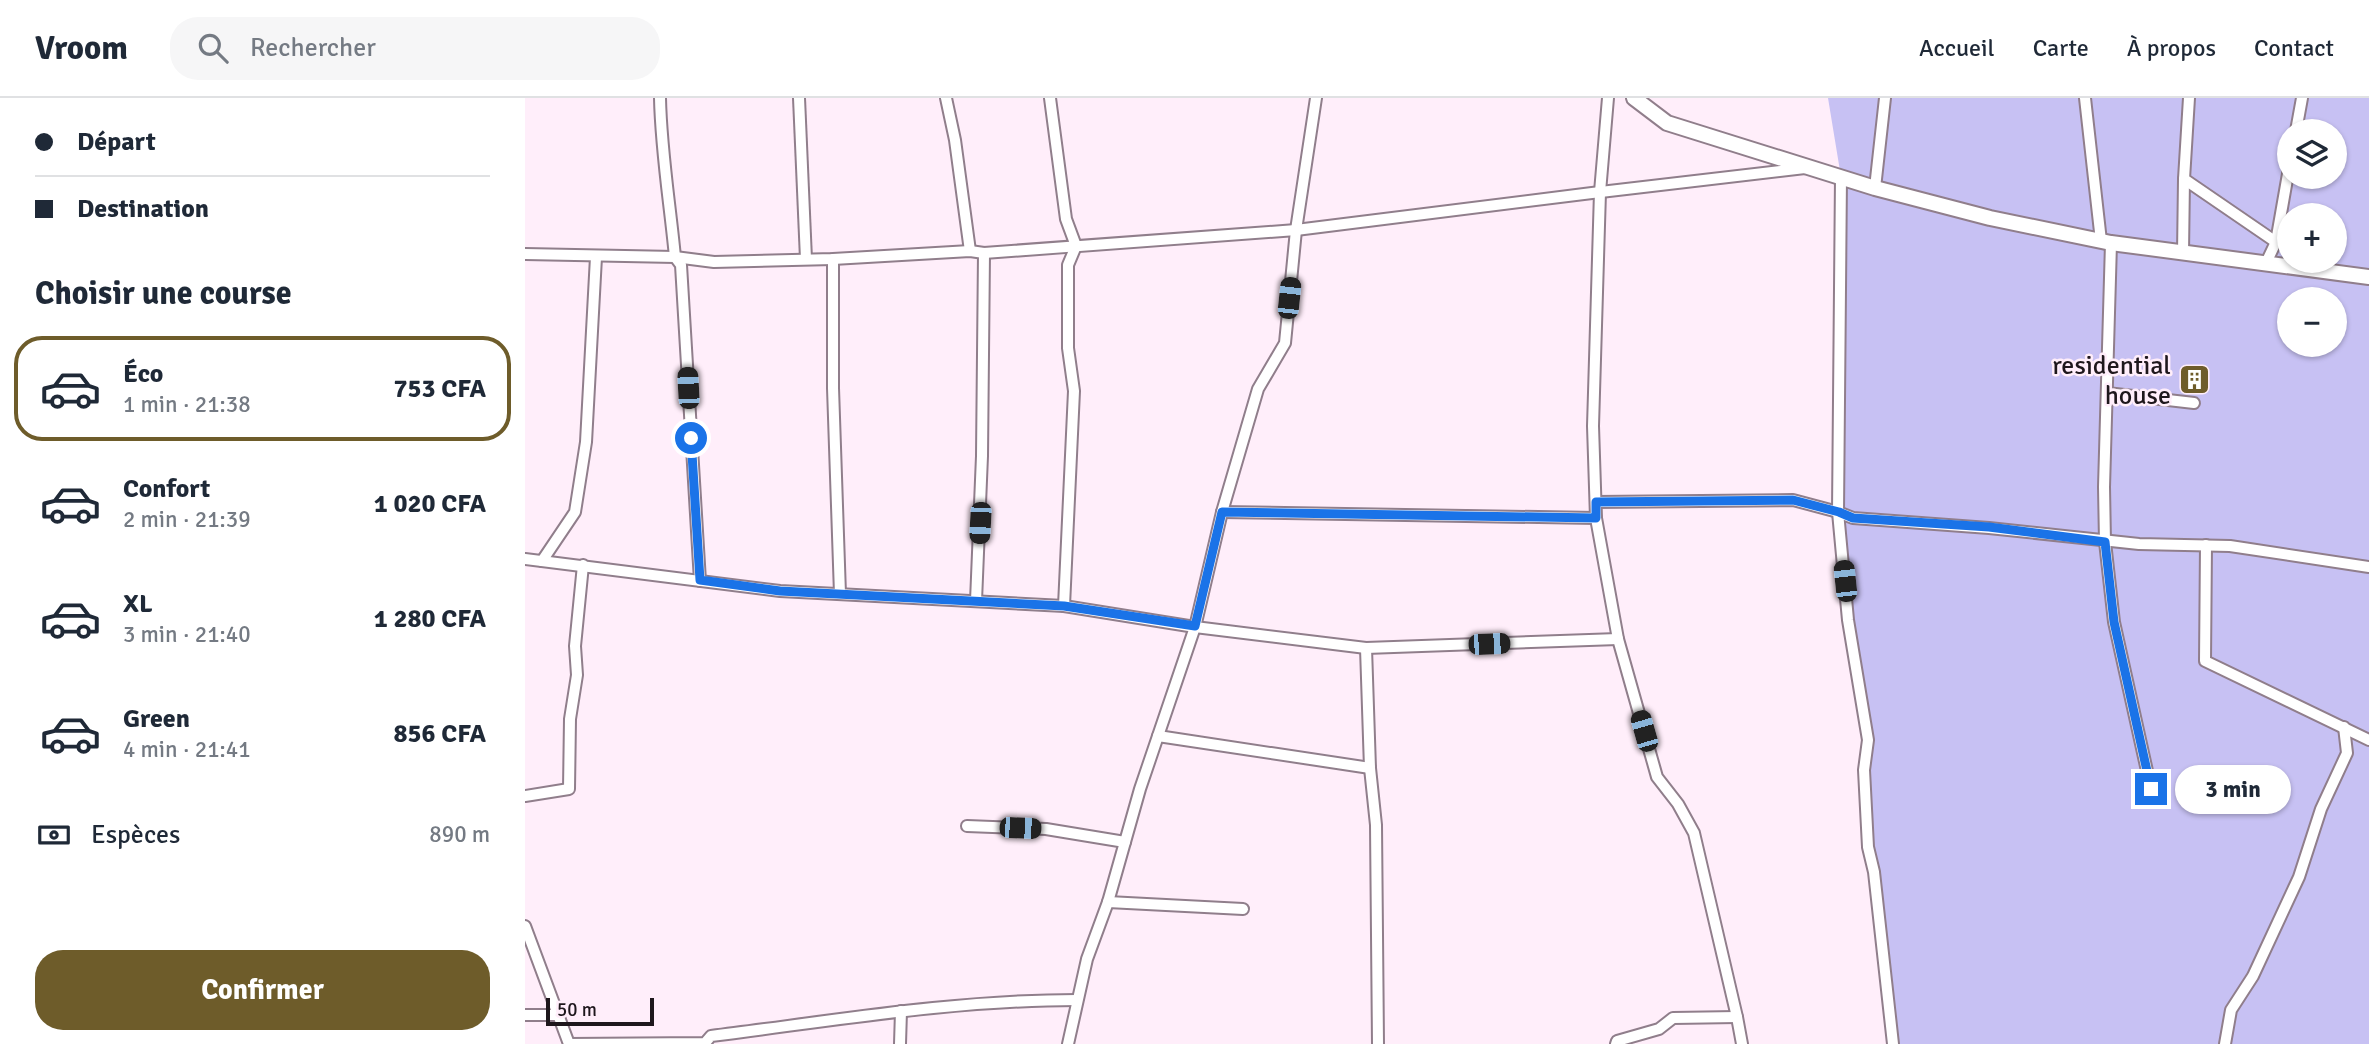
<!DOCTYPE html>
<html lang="fr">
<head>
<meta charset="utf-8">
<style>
  :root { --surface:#fff; --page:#f6f6f7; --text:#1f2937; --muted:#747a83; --line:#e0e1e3; --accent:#6e5c2a }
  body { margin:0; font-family:Signika,sans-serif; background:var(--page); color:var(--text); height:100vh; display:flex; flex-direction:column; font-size:26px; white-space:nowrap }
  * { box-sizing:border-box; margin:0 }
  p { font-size:23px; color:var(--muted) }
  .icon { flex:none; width:38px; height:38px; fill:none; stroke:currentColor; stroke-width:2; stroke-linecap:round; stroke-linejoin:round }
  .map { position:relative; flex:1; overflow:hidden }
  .drawer { display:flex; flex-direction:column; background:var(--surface); width:525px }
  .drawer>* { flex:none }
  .banner { display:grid; align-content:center; height:154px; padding:0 35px; background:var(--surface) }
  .buttons { position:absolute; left:1752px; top:21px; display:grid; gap:14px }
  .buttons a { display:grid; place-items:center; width:70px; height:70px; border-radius:50%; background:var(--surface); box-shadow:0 2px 5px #0004; font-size:35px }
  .scale { position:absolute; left:21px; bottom:18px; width:108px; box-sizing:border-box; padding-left:7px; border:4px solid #1e171c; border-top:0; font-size:19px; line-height:24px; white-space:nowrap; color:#1e171c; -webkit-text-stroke:5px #ffeefa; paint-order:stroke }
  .end { position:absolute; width:32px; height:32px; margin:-16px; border:9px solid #1a73e8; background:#fff; box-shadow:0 0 0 4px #fff }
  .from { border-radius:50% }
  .bubble { position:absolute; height:49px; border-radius:24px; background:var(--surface); box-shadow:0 2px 5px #0004; font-size:23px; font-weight:800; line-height:49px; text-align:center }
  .car { position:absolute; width:21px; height:42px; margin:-21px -10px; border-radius:9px; box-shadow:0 0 5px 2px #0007; background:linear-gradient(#222 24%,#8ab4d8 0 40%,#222 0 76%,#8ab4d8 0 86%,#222 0) }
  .banner b { display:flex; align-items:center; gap:24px; height:66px; font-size:26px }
  .banner b+b { border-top:2px solid var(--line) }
  .banner i { width:18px; height:18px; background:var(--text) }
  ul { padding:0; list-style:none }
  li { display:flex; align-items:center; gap:21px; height:105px; margin:0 14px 10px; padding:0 21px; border:4px solid transparent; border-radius:28px }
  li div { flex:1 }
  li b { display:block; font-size:26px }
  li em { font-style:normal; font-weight:800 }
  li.active { border-color:var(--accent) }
  li>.icon { width:63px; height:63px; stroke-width:1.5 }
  h2 { padding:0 35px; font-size:32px; line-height:84px }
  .pay { display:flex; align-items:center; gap:18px; height:77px; padding:0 35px; font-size:26px }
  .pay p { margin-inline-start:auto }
  .action { display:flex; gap:14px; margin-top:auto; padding:14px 35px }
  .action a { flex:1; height:80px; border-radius:28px; background:var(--accent); color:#fff; font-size:28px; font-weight:800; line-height:80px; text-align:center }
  header { display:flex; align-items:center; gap:42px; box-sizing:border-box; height:98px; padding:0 35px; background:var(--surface); border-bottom:2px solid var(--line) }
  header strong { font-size:33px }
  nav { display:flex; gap:38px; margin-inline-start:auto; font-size:24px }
  .search { width:490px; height:63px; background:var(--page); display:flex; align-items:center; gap:18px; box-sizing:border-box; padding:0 24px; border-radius:28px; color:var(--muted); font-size:26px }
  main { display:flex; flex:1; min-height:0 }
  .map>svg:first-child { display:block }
</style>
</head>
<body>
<header>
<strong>Vroom</strong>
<div class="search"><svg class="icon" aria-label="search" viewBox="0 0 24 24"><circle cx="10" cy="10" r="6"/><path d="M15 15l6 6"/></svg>Rechercher</div>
<nav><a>Accueil</a><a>Carte</a><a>À propos</a><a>Contact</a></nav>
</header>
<main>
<section class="drawer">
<div class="banner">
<b><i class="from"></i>Départ</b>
<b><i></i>Destination</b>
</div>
<h2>Choisir une course</h2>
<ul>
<li class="active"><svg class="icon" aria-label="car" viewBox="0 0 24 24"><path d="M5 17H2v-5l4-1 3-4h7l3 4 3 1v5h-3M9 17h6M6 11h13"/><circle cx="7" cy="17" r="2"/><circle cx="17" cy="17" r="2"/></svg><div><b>Éco</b><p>1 min · 21:38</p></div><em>753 CFA</em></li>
<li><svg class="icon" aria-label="car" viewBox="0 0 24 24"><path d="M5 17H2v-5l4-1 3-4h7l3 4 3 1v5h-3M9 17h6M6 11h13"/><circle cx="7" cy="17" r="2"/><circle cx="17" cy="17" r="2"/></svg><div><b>Confort</b><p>2 min · 21:39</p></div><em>1 020 CFA</em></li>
<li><svg class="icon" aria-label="car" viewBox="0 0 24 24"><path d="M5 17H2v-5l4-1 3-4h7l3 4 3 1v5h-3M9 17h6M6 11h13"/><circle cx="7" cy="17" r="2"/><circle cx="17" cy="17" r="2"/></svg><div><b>XL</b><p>3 min · 21:40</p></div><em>1 280 CFA</em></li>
<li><svg class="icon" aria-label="car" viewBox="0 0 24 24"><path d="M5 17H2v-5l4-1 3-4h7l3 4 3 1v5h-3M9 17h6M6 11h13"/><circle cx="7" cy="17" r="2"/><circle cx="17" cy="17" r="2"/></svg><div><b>Green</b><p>4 min · 21:41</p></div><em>856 CFA</em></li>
</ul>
<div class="pay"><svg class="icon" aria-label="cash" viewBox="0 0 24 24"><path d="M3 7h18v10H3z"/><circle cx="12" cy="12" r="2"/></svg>Espèces<p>890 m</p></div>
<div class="action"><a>Confirmer</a></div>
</section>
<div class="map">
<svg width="1844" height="946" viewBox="0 0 1844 946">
  <rect width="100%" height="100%" fill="#ffeefa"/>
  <path fill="#c7c1f3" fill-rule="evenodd" d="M1303,0H1844V946H1368L1343,749V642L1313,414L1316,79ZM1764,33H1810V79H1764ZM1764,117H1810V163H1764ZM1764,201H1810V247H1764Z"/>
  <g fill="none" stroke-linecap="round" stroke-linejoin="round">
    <defs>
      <g id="minor">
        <path d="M135,0C136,53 145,106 150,159L156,167L175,483"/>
        <polyline points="274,0 281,161"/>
        <polyline points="421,0 430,42 445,153"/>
        <polyline points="525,0 541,121 551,148 543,167 543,250 549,293 539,508"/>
        <polyline points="1083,0 1075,94 1068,328 1071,420 1093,541 1132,679 1153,706 1169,735 1212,919 1217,946"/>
        <polyline points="1560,0 1576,143"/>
        <polyline points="1664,0 1659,81 1751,144"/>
        <polyline points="1771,33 1777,0"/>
        <polyline points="1316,79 1313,414 1323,522 1343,642 1339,672 1343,749 1349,774 1368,946"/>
        <polyline points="1350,90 1360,0"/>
        <polyline points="1586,145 1579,389 1580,444 1589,524 1626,691"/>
        <polyline points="1658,155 1659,81"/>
        <polyline points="0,156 150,159 189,164 308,161 445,153 459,155 771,132 1067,95 1280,70"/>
        <polyline points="308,161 308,290 315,496"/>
        <polyline points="1741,165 1751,144 1764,70"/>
        <polyline points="1582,295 1669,305"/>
        <polyline points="1071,404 1268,402 1313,414 1328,420 1464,430 1614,446 1705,448 1844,469"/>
        <polyline points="697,414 1071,420"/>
        <polyline points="1681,447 1680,563 1844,642"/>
        <polyline points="0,461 255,493 539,508 670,529 841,550 1093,541"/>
        <polyline points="17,463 50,414 61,344 71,159"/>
        <polyline points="451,503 457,358 459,155"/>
        <polyline points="841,550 845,670 851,727 853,946"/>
        <polyline points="633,638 845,670"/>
        <polyline points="0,698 44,691 45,621 52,577 50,548 58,467"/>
        <polyline points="442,728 521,731 600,744"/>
        <polyline points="583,804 718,811"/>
        <path d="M0,828L44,946L180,945L186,938C307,923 429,902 552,902"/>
        <polyline points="0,917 33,917"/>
        <polyline points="375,946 376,913"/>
        <polyline points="543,946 562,861 583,804 615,691 670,529 697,414 733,291 760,245 771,132 791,0"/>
        <polyline points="1091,946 1092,943 1134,931 1148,920 1212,919"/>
        <polyline points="1700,946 1706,912 1728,878 1774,779 1796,711 1822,655 1819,629"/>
      </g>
      <polyline id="tertiary" points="1109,0 1142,25 1350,90 1465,120 1586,145 1844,179"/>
    </defs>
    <use href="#minor" stroke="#907e8b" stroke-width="14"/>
    <use href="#tertiary" stroke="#907e8b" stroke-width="18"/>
    <use href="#minor" stroke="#fff" stroke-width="10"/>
    <use href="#tertiary" stroke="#fff" stroke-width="14"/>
  </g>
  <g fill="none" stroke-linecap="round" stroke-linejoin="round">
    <polyline stroke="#1a73e8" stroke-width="9" points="166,340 175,482 255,493 539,508 670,528 697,414 1071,420 1071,404 1268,402 1314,414 1328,420 1464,429 1580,444 1589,524 1626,691"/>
  </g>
  <defs>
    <symbol id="building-square" viewBox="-11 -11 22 22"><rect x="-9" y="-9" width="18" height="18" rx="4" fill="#6e5c2a" stroke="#ffeefa"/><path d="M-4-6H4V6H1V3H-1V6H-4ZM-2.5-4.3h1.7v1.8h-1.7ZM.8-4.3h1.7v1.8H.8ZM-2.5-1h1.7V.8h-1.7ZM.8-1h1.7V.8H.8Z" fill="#fff"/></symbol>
  </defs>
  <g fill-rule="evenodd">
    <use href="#building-square" x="1652" y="264" width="35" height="35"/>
  </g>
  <g text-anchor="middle" stroke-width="5" stroke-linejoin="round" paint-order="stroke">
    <g font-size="26" fill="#1e171c" stroke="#ffeefa" text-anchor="end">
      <text x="1646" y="276">residential<tspan x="1646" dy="30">house</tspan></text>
    </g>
  </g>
</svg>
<div class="buttons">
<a><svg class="icon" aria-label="layers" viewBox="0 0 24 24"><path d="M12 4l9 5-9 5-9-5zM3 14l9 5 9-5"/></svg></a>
<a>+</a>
<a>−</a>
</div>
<div class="scale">50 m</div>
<i class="end from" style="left:166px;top:340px"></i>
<i class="end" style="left:1626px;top:691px"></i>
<div class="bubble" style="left:1650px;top:667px;width:116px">3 min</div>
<i class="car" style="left:764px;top:200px;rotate:6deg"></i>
<i class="car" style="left:163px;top:290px;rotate:357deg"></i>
<i class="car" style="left:455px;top:425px;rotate:183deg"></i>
<i class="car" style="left:1320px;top:483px;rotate:354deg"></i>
<i class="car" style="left:964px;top:546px;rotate:88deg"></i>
<i class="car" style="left:1119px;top:633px;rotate:344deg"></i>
<i class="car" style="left:495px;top:730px;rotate:92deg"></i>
</div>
</main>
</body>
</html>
